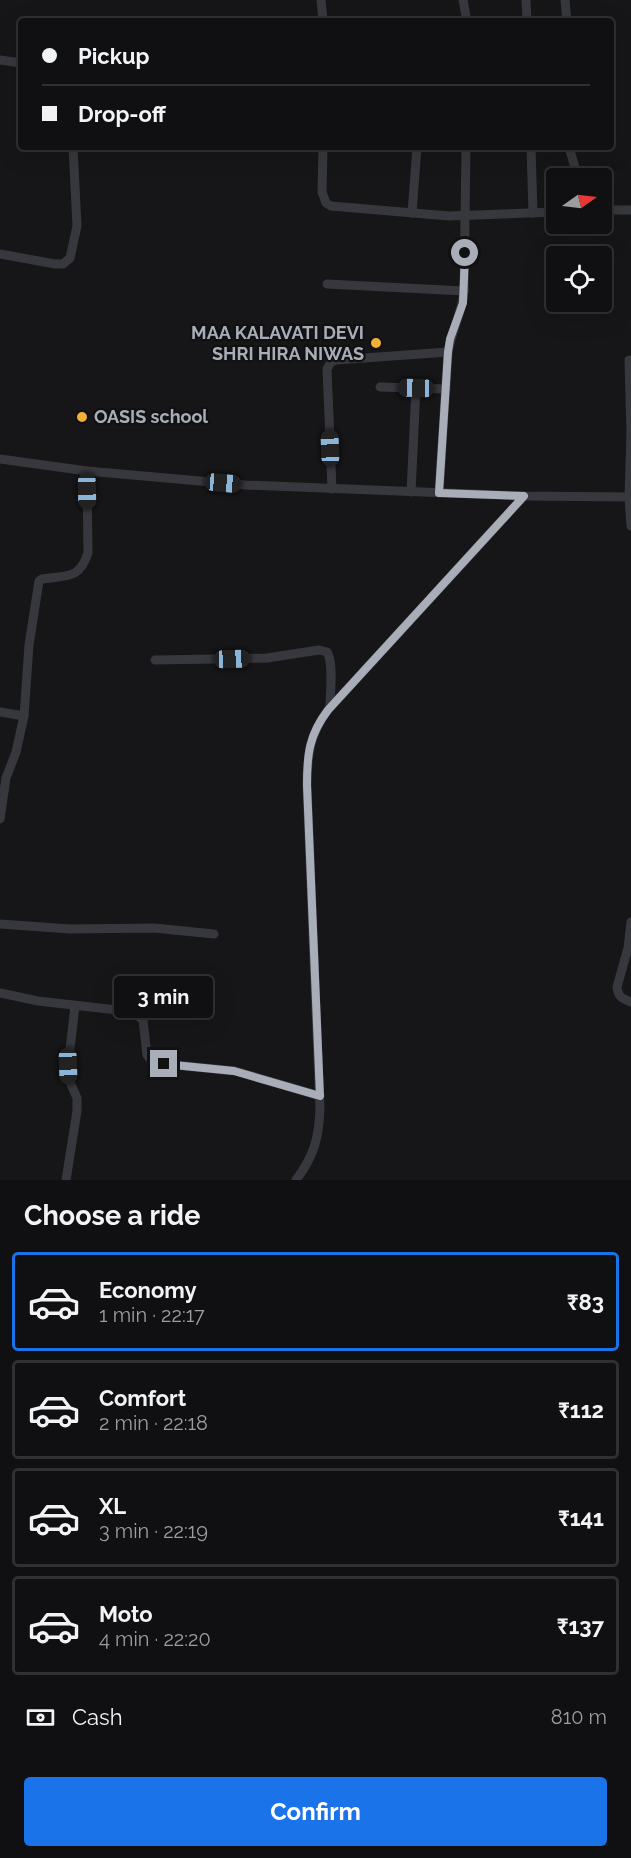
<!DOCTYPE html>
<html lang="en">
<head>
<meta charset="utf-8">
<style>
  :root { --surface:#101012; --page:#19191b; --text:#f1f3f6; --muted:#9c9d9f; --line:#303032; --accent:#1a73e8 }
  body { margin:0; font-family:Raleway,sans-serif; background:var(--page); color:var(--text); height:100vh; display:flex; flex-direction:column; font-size:22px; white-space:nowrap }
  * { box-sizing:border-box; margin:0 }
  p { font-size:20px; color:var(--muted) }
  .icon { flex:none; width:33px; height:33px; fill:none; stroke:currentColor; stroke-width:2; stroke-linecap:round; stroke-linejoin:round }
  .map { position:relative; height:1180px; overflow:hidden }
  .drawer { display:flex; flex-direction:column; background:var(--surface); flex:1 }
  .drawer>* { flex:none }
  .banner { position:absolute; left:18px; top:18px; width:596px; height:132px; border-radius:6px; box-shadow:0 6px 24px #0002,0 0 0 2px var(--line); display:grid; align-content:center; height:132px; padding:0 24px; background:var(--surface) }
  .needle { width:39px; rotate:76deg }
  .controls { position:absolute; left:546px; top:168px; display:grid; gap:12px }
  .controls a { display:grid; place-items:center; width:66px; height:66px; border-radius:6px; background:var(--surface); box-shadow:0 6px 24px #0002,0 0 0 2px var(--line); font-size:30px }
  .end { position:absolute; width:27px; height:27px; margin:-14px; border:8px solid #a8adb8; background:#111; box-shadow:0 0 0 3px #111 }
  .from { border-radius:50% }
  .bubble { position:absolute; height:42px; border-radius:6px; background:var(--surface); box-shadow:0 6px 24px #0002,0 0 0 2px var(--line); font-size:20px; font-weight:700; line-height:42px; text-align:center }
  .car { position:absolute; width:18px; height:36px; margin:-18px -9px; border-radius:8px; box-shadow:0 0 4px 2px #0007; background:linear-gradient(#222 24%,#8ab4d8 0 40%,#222 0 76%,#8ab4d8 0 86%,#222 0) }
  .banner b { display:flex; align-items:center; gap:21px; height:57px; font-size:22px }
  .banner b+b { border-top:2px solid var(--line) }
  .banner i { width:15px; height:15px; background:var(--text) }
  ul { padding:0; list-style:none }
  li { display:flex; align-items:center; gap:18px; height:99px; margin:0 12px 9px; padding:0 12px; border:3px solid var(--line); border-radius:6px }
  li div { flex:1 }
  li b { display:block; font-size:22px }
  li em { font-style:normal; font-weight:700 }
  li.on { border-color:var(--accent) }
  li>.icon { width:54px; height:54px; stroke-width:1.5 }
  h2 { padding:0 24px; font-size:27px; line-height:72px }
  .pay { display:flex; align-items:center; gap:15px; height:66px; padding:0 24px; font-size:22px }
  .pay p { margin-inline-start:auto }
  .action { display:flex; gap:12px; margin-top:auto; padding:12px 24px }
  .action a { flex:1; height:69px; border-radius:6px; background:var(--accent); color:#fff; font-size:24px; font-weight:700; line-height:69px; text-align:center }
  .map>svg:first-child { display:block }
</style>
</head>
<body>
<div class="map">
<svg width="631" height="1180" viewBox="0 0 631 1180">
  <rect width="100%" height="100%" fill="#161618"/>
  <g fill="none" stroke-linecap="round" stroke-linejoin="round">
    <g stroke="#37383d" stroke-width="9">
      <polyline points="321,0 323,21"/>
      <polyline points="463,0 467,21"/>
      <polyline points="526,0 527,21"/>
      <polyline points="565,0 567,21"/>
      <polyline points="0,60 21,63"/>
      <polyline points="323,147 322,192 326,203 331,206 449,216 556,212"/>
      <polyline points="531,147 533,213"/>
      <polyline points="569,147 578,178"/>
      <polyline points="602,210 631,210"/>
      <polyline points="412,213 417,147"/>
      <polyline points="0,254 55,264 63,264 70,258 77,226 73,147"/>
      <polyline points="327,284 464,291"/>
      <polyline points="629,360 631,431 629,497 631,526"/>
      <polyline points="380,387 446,389"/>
      <polyline points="0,459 87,471 245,485 524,496 631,497"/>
      <polyline points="332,489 327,369 331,362 336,360 448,352"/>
      <polyline points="411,492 416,388"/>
      <path d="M439,493L448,352C452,331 462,312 464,291L466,147"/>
      <path d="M155,660L267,658L319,650L327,652C334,663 330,693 330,707"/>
      <polyline points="0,712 24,716"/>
      <path d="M0,819L6,778L16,752L24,716L29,645L39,581L42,579C67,575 79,580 88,553L87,471"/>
      <path d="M631,922L628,948L617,987C618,997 623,999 631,1002"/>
      <polyline points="0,924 70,929 154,928 214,934"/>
      <polyline points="0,993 38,1001 117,1010 138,1016 143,1020 147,1055 151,1060 164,1064 235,1071 320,1096"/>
      <polyline points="66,1180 77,1111 77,1098 69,1080 68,1066 75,1006"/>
      <path d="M296,1180C314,1156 319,1138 320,1108L307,785C307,755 310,734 328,710L524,496"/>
    </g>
  </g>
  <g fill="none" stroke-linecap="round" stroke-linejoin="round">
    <path stroke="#a8adb8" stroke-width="8" d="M164,1064L234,1071L320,1096L307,785C307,754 309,735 328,710L524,496L439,493L448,352L450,339L463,303L465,253"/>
  </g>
  <g fill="#f2b134" stroke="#111113" stroke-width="2">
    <circle cx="376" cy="343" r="6"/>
    <circle cx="82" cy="417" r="6"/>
  </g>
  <g text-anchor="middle" stroke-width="4.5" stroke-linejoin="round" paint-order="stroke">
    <g font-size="18" font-weight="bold" fill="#a8adb8" stroke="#111113" text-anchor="end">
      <text x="364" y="339">MAA KALAVATI DEVI<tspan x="364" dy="21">SHRI HIRA NIWAS</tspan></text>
      <text x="94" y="423" text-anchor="start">OASIS school</text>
    </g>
  </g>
</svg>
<div class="controls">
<a><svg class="needle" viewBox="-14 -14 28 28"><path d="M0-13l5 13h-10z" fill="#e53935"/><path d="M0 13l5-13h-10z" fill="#9c9d9f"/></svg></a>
<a><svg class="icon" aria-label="locate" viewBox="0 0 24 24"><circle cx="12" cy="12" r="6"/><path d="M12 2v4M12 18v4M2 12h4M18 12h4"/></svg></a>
</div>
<i class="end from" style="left:465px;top:253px"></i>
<i class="end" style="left:164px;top:1064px"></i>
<div class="bubble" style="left:114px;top:976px;width:99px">3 min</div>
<i class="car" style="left:416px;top:388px;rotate:271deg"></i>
<i class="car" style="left:330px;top:448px;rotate:358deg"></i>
<i class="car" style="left:223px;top:483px;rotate:95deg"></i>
<i class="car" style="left:87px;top:491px;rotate:179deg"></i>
<i class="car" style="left:232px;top:659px;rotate:88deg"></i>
<i class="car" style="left:68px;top:1066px;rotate:178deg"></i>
<div class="banner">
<b><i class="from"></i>Pickup</b>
<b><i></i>Drop-off</b>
</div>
</div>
<section class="drawer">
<h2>Choose a ride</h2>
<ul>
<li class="on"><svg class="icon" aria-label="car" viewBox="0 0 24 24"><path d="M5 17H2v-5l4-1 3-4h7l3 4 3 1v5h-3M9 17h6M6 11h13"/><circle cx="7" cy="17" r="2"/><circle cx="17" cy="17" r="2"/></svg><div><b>Economy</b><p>1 min · 22:17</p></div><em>₹83</em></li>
<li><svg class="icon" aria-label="car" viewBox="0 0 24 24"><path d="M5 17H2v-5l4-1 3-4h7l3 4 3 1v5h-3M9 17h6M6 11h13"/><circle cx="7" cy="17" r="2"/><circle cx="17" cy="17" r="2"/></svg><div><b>Comfort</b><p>2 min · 22:18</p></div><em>₹112</em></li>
<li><svg class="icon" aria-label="car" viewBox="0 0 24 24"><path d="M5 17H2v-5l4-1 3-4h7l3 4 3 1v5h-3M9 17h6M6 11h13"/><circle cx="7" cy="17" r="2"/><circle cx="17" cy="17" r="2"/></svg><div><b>XL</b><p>3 min · 22:19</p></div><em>₹141</em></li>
<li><svg class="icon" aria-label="car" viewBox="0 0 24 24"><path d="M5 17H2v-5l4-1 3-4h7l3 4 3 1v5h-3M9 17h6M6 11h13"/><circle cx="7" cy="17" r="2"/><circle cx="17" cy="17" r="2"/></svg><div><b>Moto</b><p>4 min · 22:20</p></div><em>₹137</em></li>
</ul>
<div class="pay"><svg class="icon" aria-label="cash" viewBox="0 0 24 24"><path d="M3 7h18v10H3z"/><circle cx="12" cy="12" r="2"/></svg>Cash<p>810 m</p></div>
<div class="action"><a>Confirm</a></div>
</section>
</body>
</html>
